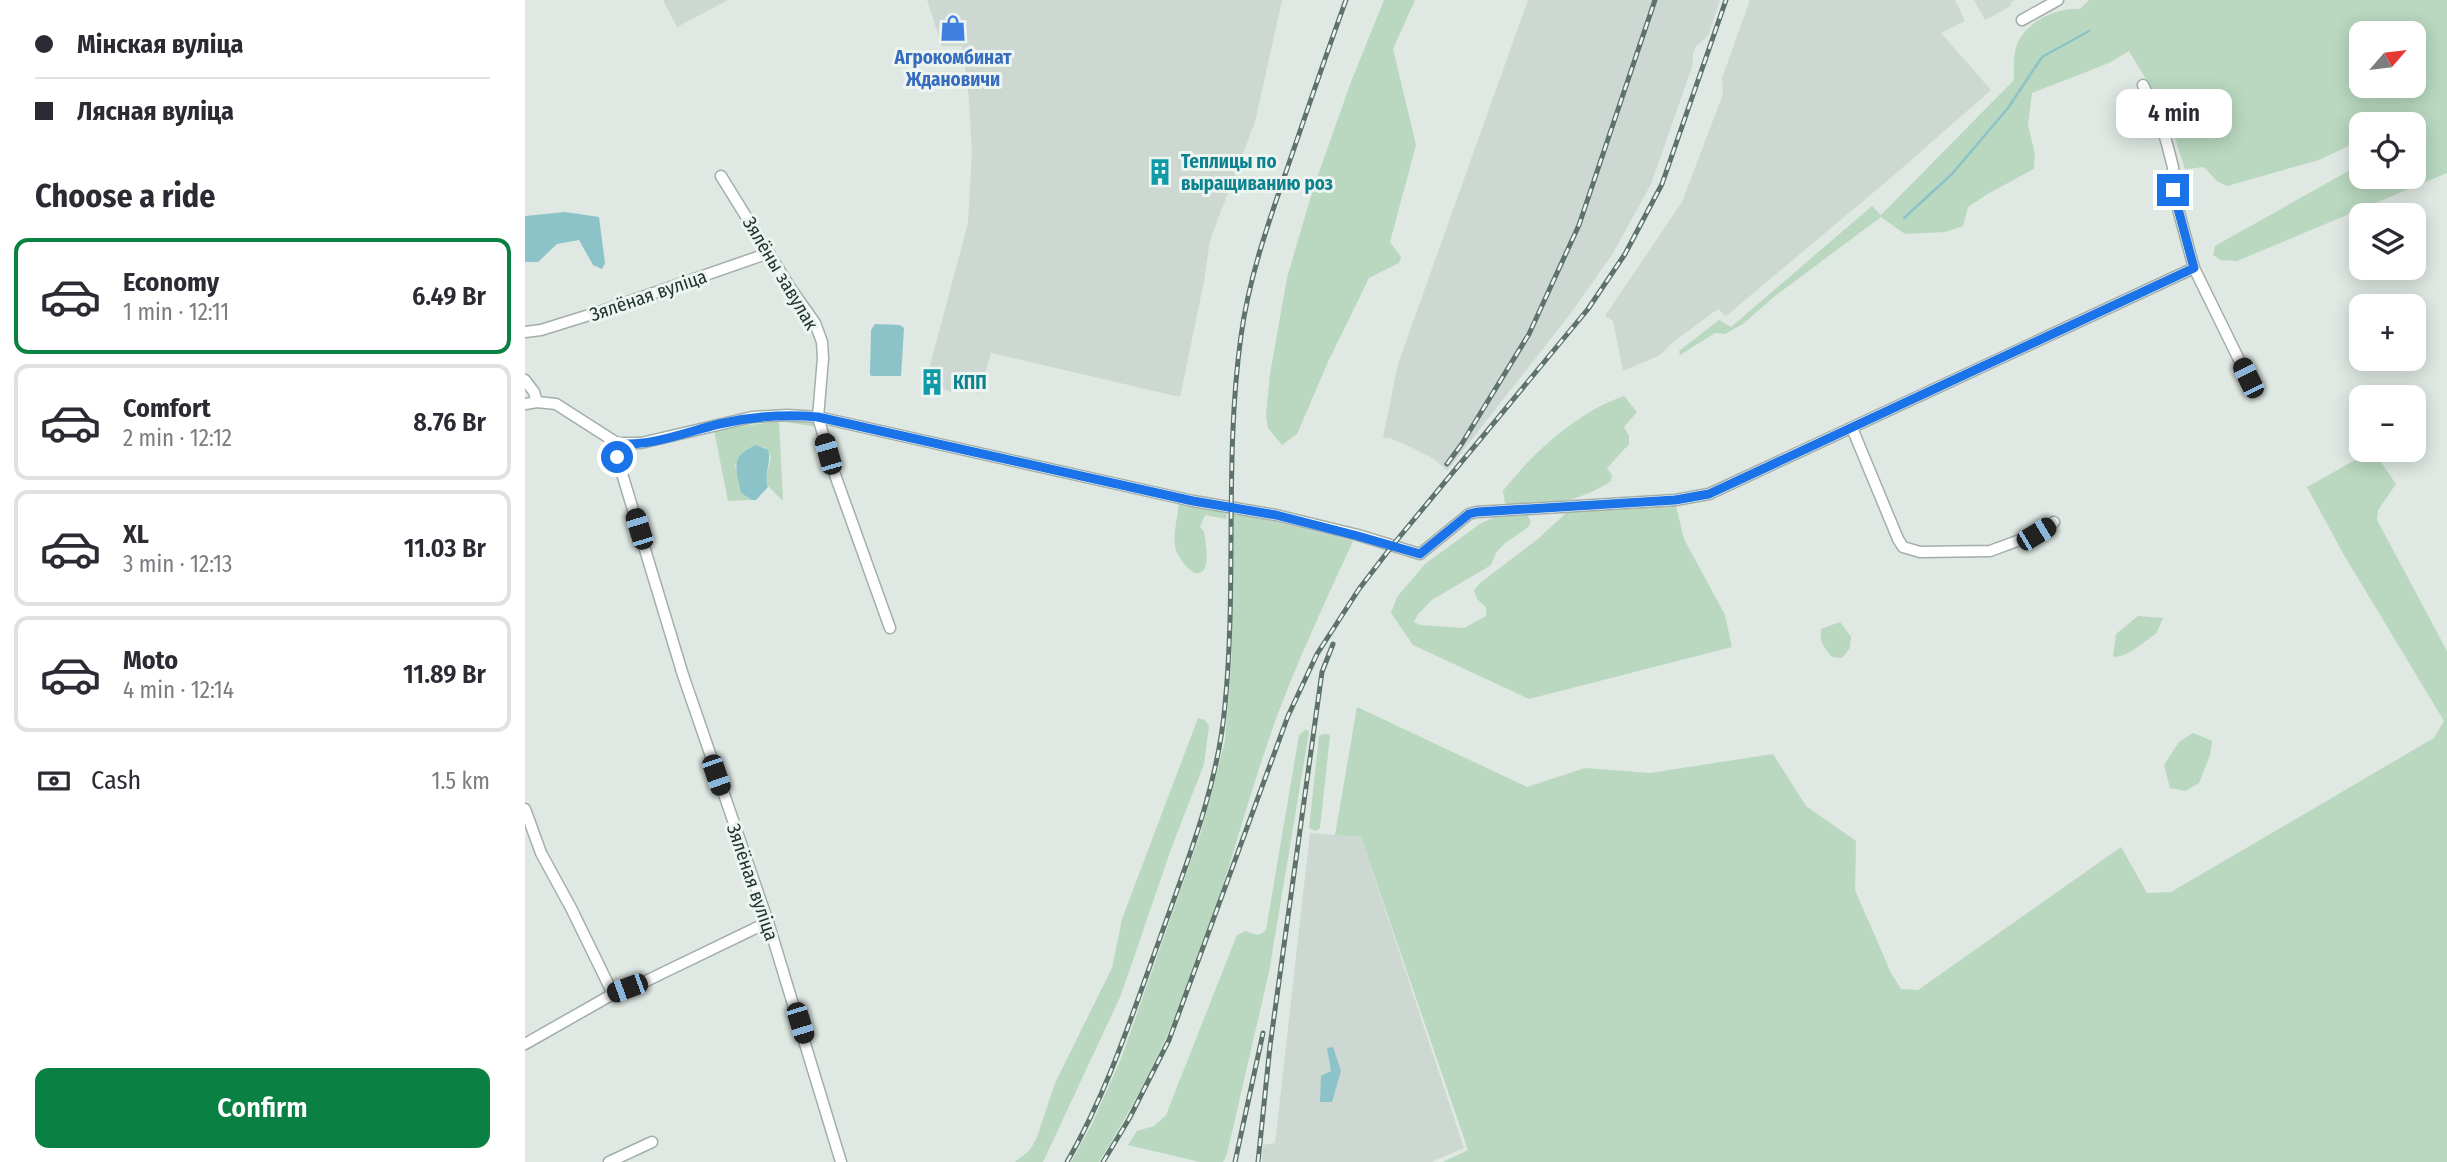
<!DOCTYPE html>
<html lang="en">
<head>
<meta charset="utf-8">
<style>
  :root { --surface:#fff; --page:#f2f2f3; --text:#2b2b33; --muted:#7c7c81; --line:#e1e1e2; --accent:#0b8043 }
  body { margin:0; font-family:"Fira Sans Condensed",sans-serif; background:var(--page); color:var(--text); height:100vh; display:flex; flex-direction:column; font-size:26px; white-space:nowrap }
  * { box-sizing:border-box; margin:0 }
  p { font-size:23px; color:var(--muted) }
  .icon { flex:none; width:38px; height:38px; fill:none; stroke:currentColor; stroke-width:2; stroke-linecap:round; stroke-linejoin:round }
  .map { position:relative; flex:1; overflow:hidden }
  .panel { display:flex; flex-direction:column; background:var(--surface); width:525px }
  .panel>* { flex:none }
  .banner { display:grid; align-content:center; height:154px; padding:0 35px; background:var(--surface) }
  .needle { width:46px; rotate:62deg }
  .tools { position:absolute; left:1824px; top:21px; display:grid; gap:14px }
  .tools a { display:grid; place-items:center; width:77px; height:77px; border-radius:14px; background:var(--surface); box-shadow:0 4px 18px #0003; font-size:35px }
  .end { position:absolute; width:32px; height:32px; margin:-16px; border:9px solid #1a73e8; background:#fff; box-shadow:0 0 0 4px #fff }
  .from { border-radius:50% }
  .bubble { position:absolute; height:49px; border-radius:14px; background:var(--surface); box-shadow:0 4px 18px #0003; font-size:23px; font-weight:600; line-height:49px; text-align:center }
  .car { position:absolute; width:21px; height:42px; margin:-21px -10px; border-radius:9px; box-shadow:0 0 5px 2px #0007; background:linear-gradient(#222 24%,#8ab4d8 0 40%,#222 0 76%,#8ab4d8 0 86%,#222 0) }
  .banner b { display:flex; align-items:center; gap:24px; height:66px; font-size:26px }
  .banner b+b { border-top:2px solid var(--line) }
  .banner i { width:18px; height:18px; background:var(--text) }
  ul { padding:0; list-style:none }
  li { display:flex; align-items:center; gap:21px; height:116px; margin:0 14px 10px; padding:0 21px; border:4px solid var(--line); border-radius:14px }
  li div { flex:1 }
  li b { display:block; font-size:26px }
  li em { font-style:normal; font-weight:600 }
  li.active { border-color:var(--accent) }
  li>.icon { width:63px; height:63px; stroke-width:1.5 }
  h2 { padding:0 35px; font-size:32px; line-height:84px }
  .pay { display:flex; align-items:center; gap:18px; height:77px; padding:0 35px; font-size:26px }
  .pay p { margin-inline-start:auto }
  .cta { display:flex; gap:14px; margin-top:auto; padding:14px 35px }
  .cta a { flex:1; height:80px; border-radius:14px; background:var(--accent); color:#fff; font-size:28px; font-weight:600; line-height:80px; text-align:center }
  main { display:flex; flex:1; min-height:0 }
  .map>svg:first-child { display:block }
</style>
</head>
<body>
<main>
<section class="panel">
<div class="banner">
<b><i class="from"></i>Мінская вуліца</b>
<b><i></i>Лясная вуліца</b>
</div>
<h2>Choose a ride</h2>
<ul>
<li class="active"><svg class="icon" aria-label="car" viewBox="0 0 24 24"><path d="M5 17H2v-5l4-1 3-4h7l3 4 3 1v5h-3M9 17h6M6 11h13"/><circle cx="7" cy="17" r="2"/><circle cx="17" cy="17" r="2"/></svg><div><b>Economy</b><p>1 min · 12:11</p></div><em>6.49 Br</em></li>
<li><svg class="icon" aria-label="car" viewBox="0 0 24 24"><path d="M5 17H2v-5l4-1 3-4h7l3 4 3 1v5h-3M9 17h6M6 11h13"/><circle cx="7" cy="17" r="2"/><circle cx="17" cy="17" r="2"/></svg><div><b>Comfort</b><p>2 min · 12:12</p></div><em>8.76 Br</em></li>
<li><svg class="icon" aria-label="car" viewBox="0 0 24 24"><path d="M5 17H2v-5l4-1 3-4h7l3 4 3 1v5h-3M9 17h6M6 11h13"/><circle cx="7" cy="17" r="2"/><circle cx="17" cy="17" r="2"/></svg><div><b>XL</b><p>3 min · 12:13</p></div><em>11.03 Br</em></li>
<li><svg class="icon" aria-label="car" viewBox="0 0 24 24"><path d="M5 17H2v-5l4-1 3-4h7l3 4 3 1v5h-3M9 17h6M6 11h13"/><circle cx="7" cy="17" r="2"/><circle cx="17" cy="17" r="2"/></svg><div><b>Moto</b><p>4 min · 12:14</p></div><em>11.89 Br</em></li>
</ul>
<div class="pay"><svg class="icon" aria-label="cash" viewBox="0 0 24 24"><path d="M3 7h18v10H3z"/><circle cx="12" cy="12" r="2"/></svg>Cash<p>1.5 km</p></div>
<div class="cta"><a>Confirm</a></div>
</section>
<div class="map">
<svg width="1922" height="1162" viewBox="0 0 1922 1162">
  <rect width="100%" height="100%" fill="#dfe8e3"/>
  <g fill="#cdd8d2">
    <polygon points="138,0 203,0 152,27"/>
    <polygon points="402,0 757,0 730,122 685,240 679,281 655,397 466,353 454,393 429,387 427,392 400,384 443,223 447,153 444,99 437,46 417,46"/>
    <polygon points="1003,0 1195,0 1183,36 1171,46 1168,54 1168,64 1126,184 1088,253 1046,313 922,471 909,459 892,450 865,438 858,438 873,364"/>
    <polygon points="1225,0 1430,0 1440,21 1416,33 1466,90 1368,176 1201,316 1193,309 1148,342 1135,355 1098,371 1088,321 1080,316 1157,202 1198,94 1197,78"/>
    <polygon points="1449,0 1490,0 1485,3 1486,6 1460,20"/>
    <polygon points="785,833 836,837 939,1148 906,1162 737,1162 738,1145 750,1143"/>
  </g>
  <g fill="#b9d8bf" fill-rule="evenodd">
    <polygon points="859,0 890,0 868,49 891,145 865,242 876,257 874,263 844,278 802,364 772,434 757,445 743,428 741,416 745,374 762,278 788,189 826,82"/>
    <path d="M1564,0H1922V173L1712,261L1696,260L1688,255L1690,246L1836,164V177H1888V124H1881L1878,119L1867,124H1836V140L1794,160L1702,186L1692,181L1679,167L1660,169L1643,116L1604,51L1584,63L1507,93L1503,125L1510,154L1509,169L1464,193L1443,207L1438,226L1420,232L1380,234L1356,217L1250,296L1218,324L1200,334L1190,333L1155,355L1154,351L1194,320L1206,327L1347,206L1356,215L1489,80C1489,71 1488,61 1490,52C1494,25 1530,7 1555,9ZM1836,33H1888V86H1836Z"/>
    <path d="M1099,396L1112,412L1099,427L1104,436V444L1082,468L1087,475L1086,481C1060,499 1011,513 980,503L978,491C1007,453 1054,411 1099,396Z"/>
    <polygon points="260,420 289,423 293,427 254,421 258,501 240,483 246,457 240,448 232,445 210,465 216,493 227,500 203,501 189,430"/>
    <path d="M1846,453L1851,455L1871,484L1853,510L1852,520L1922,651V1162H918L943,1150L836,837L810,835L832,707L1002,787L1060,768L1125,773L1248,754L1281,806L1331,841L1330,890L1366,973L1376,989L1393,990L1596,847L1622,893L1646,892L1909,738L1919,721L1819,555L1782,487C1804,476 1823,462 1846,453Z"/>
    <path d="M654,502L702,511L701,519L680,515L675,527L679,531C680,540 683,554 681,564C675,588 652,559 650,546C648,533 653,516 654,502Z"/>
    <polygon points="1151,506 1159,539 1200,615 1207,647 1004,699 888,645 866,613 872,597 900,564 956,523 970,517 1002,514 1006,522 1003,527 979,544 971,553 966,565 907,600 893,614 889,622 895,625 939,628 961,616 961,607 952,599 949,590 955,583 1014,538 1042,512"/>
    <path d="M707,511L828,541C799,605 768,669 745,736C723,799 706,864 684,928C657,1010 620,1089 574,1162H546L566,1126L596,1059L676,832L700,741L707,653Z"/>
    <path d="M1613,616L1638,618L1631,634C1617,642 1605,657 1588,657L1591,634Z"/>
    <path d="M1315,622L1326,637L1325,648L1317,658L1307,657C1299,648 1294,642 1296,629Z"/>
    <polygon points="673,718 680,720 684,726 679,764 646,849 596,995 518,1162 490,1162 505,1150 512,1137 530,1083 587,968 597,919"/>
    <path d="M781,729L784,732L744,972L702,1154L698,1162H675L603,1145L612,1131L629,1126L641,1115L712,935L721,931C729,935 734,937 741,930L774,735Z"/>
    <polygon points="1668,733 1687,741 1685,755 1674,783 1660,791 1645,788 1639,765 1654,742"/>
    <polygon points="797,734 803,734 805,736 795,828 791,831 784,828 794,736"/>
  </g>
  <g fill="#8bc3c9">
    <polygon points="40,212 74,217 80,263 77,269 68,265 54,240 32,244 13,262 0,262 0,216"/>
    <polygon points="350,324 375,325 379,328 376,376 346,376 345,374 346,330"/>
    <path d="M232,445L243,450C247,463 238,476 243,487L231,500H227L216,493C211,470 204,455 232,445Z"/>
    <polygon points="808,1047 816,1071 807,1102 795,1102 796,1076 806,1071 802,1048"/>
  </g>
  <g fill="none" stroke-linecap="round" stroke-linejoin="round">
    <polyline stroke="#8bc3c9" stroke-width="2.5" points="1379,218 1427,174 1483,108 1517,57 1564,31"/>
    <defs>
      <g id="minor">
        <polyline points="1497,20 1533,0"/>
        <polyline points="1618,85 1636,123 1642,144 1648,167 1648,190 1669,268 1723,378"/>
        <polyline points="196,176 264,286 290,323 297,342 298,358 293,417 309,472 365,628"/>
        <polyline points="0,332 16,330 77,311 244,253"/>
        <polyline points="0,380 9,392 12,402"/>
        <polyline points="0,404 12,402 31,404 92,443 116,443 227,417 262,415 293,417 668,501 751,515 833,535 895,554 944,514 952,512 1150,500 1184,494 1669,268"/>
        <polyline points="1327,428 1373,539 1378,547 1395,552 1465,551 1511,534 1529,522"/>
        <polyline points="92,443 92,457 158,675 243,922 316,1162"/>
        <polyline points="0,809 16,853 46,908 88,994"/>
        <polyline points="0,1044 88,994 117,983 243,922"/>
        <polyline points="84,1162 127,1142"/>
      </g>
    </defs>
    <use href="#minor" stroke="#a2afa9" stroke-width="13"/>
    <use href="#minor" stroke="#fff" stroke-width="10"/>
    <defs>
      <g id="rail">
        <polyline points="922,464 936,445 1004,334 1054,225 1130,0"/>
        <path d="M542,1162C583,1091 607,1015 635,938C662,862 693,786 700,705C712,582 699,458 716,336C724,277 744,221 763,166C782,111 801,55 821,0"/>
        <polyline points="578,1162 604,1119 644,1040 763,716 792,654 834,589 867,546 1063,309 1100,254 1137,184 1201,0"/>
        <polyline points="710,1162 738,1033"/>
        <polyline points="733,1162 745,1046 797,672 808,644"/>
      </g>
    </defs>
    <use href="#rail" stroke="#5c726b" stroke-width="5"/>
    <use href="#rail" stroke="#eef5f1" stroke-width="2.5" stroke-dasharray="8" stroke-linecap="butt"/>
  </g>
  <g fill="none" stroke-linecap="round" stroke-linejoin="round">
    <path stroke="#1a73e8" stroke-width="9" d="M92,457V443C123,448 164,431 194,424C228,416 258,414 293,417L668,501L751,515L833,536L895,554L944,514L952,512L1150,500L1184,494L1669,268L1648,190"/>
  </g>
  <defs>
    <symbol id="shop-bare" viewBox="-9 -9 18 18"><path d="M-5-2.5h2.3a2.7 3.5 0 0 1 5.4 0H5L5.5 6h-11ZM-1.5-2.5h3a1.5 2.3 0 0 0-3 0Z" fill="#3f7fe0" stroke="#eef5f1" stroke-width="2.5" paint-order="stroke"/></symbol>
    <symbol id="building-bare" viewBox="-9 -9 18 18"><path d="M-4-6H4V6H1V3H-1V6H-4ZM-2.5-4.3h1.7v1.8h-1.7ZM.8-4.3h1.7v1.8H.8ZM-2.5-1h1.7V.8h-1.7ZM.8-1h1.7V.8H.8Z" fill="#0f9aa8" stroke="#eef5f1" stroke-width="2.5" paint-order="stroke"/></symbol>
  </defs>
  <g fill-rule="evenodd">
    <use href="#shop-bare" x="409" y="9" width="38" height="38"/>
    <use href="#building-bare" x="616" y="153" width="38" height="38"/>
    <use href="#building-bare" x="388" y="363" width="38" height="38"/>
  </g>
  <g text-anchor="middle" stroke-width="6" stroke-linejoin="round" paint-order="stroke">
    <g font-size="19" font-weight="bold" fill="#366cbe" stroke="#eef5f1">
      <text x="428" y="64">Агрокомбинат<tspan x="428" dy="22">Ждановичи</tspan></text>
    </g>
    <g font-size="19" font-weight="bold" fill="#0d838f" stroke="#eef5f1" text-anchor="start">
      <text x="656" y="168">Теплицы по<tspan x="656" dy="22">выращиванию роз</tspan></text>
      <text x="428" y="389">КПП</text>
    </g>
    <g font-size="19" fill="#21362f" stroke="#eef5f1">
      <text transform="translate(256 273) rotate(59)" y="7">Зялёны завулак</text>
      <text transform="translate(123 295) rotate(-19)" y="7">Зялёная вуліца</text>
      <text transform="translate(228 882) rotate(71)" y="7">Зялёная вуліца</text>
    </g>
  </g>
</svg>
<div class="tools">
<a><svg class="needle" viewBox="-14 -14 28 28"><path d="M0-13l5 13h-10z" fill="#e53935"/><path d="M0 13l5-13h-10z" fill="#7c7c81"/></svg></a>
<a><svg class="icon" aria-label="locate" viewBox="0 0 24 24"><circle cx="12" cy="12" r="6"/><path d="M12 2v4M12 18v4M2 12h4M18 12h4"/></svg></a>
<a><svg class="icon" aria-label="layers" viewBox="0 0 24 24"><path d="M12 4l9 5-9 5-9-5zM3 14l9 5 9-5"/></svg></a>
<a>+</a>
<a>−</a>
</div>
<i class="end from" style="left:92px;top:457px"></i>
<i class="end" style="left:1648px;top:190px"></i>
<div class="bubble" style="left:1591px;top:89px;width:116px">4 min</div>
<i class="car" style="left:1723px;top:378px;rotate:334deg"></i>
<i class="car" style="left:303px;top:454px;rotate:344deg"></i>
<i class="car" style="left:114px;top:529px;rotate:343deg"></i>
<i class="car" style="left:1511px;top:534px;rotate:59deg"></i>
<i class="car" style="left:191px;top:775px;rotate:161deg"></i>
<i class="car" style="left:102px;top:988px;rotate:250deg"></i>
<i class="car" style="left:275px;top:1023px;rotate:163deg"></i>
</div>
</main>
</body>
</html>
